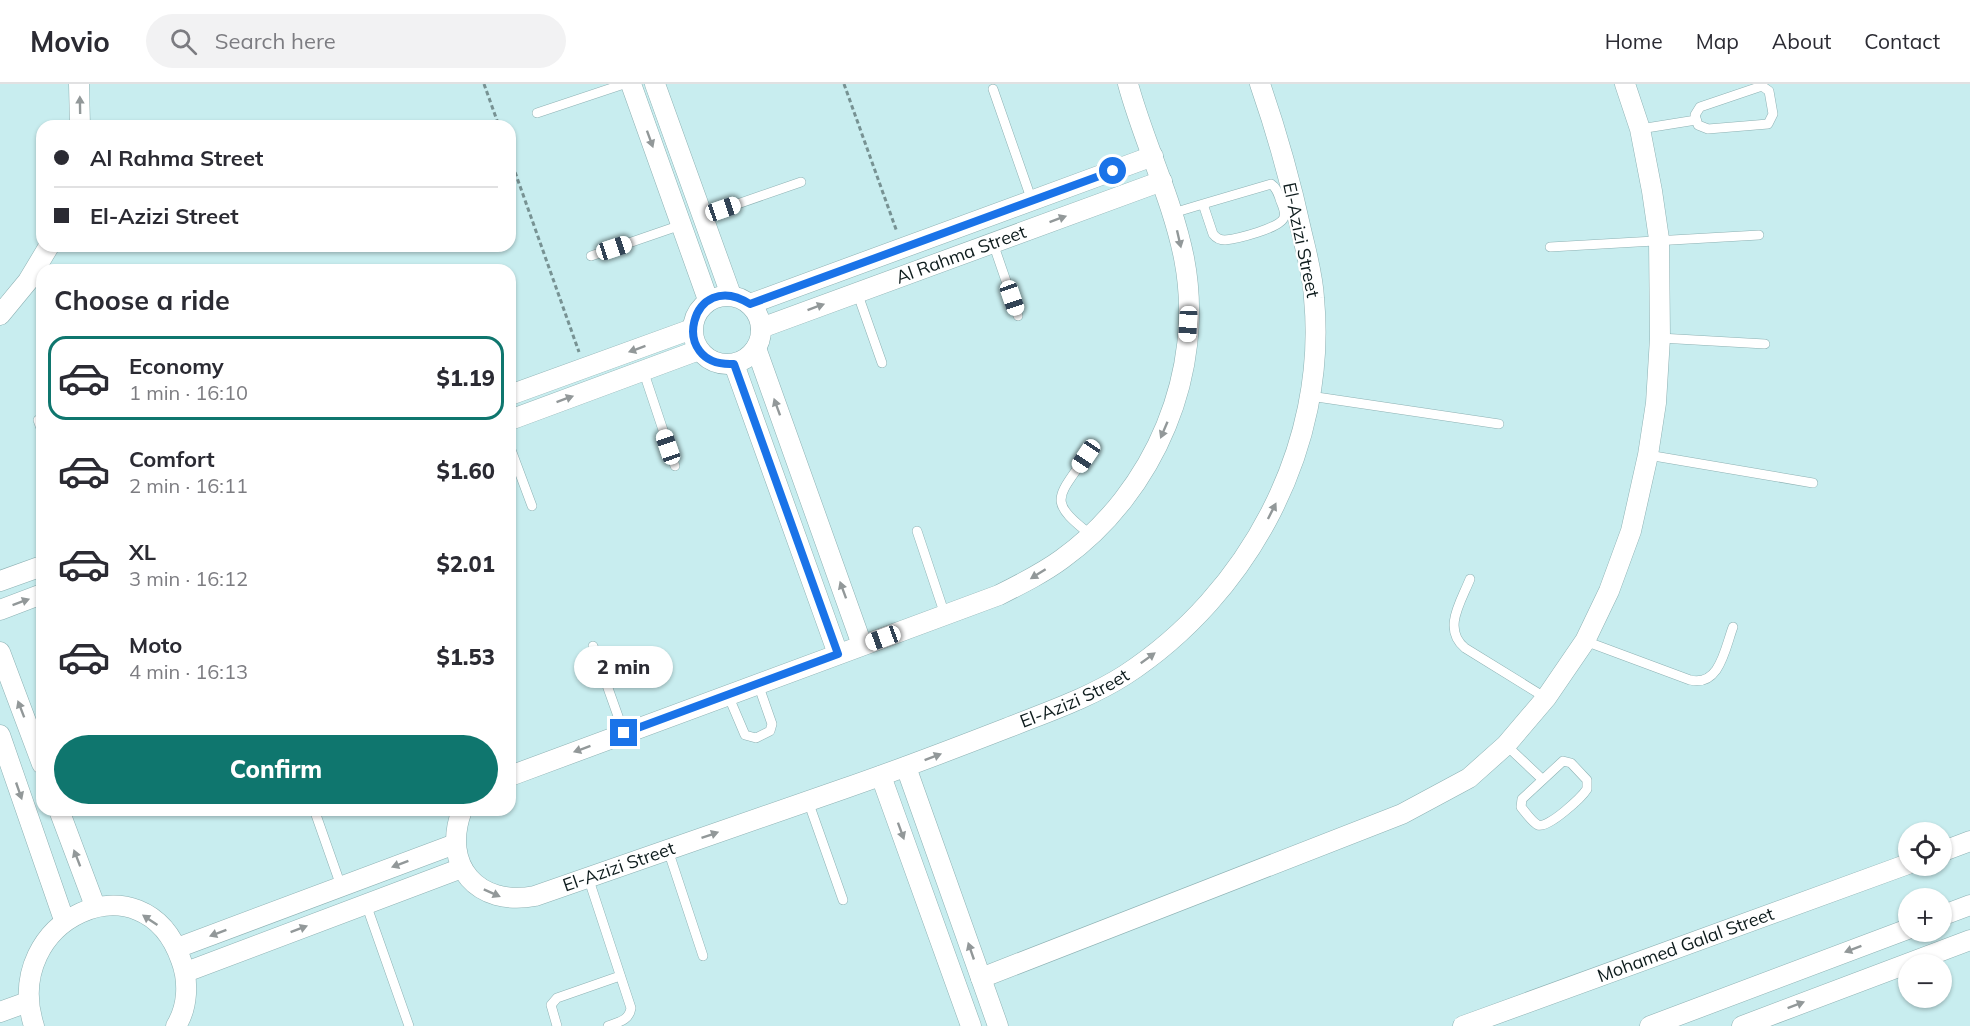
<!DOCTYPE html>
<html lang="en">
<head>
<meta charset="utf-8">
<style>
  :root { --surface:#fff; --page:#f2f2f3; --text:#2b2b33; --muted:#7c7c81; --line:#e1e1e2; --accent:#0f766e }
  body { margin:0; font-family:Mulish,sans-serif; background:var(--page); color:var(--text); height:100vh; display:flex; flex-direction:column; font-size:22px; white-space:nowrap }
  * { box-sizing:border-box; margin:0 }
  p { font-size:20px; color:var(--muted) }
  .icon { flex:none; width:33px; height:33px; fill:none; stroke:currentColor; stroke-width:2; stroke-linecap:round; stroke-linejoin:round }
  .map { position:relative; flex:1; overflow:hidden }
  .side { position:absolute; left:36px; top:180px; width:480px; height:552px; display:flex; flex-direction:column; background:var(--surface); border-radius:18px; box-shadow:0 2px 4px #0004 }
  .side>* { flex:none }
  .guide { position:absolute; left:36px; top:36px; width:480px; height:132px; border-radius:18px; box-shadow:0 2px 4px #0004; display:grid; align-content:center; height:132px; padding:0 18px; background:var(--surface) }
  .tools { position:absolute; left:1898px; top:738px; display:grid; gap:12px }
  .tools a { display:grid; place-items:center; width:54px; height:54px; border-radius:50%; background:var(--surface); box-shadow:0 2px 4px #0004; font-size:30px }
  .end { position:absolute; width:27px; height:27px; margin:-14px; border:8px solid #1a73e8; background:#fff; box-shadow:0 0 0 3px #fff }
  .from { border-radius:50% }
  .bubble { position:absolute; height:42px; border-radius:21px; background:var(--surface); box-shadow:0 2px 4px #0004; font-size:20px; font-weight:800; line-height:42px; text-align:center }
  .car { position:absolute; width:18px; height:36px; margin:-18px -9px; border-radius:8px; box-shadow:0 0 4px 2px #0007; background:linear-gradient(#fff 24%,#345 0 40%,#fff 0 76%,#345 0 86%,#fff 0) }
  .guide b { display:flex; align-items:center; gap:21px; height:57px; font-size:22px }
  .guide b+b { border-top:2px solid var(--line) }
  .guide i { width:15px; height:15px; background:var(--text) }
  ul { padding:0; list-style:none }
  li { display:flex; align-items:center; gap:18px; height:84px; margin:0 12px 9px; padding:0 6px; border:3px solid transparent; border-radius:18px }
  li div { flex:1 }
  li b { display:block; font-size:22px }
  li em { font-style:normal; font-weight:800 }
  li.on { border-color:var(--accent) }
  li>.icon { width:54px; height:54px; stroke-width:1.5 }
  h2 { padding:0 18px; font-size:27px; line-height:72px }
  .action { display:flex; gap:12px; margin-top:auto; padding:12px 18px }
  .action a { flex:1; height:69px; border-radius:36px; background:var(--accent); color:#fff; font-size:24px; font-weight:800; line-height:69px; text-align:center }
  header { display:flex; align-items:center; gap:36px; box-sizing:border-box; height:84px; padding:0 30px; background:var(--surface); border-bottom:2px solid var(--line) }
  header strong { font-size:28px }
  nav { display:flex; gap:33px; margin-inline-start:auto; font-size:21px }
  .search { width:420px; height:54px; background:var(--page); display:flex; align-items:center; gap:15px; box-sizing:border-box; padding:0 21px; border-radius:33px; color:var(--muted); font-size:22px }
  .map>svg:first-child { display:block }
</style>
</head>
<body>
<header>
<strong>Movio</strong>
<div class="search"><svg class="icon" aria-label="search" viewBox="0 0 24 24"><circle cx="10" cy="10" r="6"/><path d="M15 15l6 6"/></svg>Search here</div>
<nav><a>Home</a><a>Map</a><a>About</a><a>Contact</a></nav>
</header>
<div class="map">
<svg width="1970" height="942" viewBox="0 0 1970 942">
  <rect width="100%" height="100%" fill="#c8edef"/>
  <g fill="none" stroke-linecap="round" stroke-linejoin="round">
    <defs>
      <g id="lane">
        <polygon points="1762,2 1769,7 1773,30 1768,40 1708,45 1698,41 1695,31 1700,23"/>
        <polyline points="993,5 1032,117"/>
        <polyline points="537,29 624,0"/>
        <polyline points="1640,45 1696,36"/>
        <path d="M1173,129L1203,120L1213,150C1216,154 1219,156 1225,156C1236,155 1282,144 1284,133C1286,128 1282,121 1280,115C1278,109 1277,104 1271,100L1203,120"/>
        <polyline points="703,132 801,98"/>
        <polyline points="993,159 1018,232"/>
        <polyline points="1550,163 1759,151"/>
        <polyline points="591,172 681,141"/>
        <polyline points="857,208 882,279"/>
        <polyline points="1660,254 1765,260"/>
        <polyline points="643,286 675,382"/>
        <polyline points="1310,312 1499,340"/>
        <polyline points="38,336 42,347"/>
        <polyline points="510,363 532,422"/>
        <polyline points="1648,371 1813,399"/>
        <path d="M1086,372C1058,414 1046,416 1091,451"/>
        <polyline points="917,447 945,531"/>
        <path d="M1470,495C1461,518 1442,545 1465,564L1546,614"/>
        <path d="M1585,557L1690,596C1720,603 1725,564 1733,543"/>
        <polyline points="593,562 624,649"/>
        <polyline points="728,611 745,651 756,654 770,647 772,640 758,600"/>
        <polyline points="1506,661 1542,695"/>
        <path d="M1563,677L1571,679L1587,696V705C1582,713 1548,745 1538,741C1532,738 1526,729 1521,723L1522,715Z"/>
        <polyline points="808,717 843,816"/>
        <polyline points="315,728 341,802"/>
        <polyline points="668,766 703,872"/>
        <path d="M588,793L631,924C629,937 618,938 608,942"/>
        <polyline points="366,820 409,942"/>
        <polyline points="557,942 551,921 557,914 620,892"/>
      </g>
      <g id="street">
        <polyline points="79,0 80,42"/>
        <polyline points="631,0 708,216"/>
        <polyline points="655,0 731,211"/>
        <circle cx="727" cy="246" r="34"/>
        <polyline points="750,220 1153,72"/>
        <polyline points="0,231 28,197 49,162"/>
        <path id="s1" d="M761,244L1162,97"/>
        <polyline points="756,264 862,561"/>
        <polyline points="734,280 838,570"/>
        <polyline points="510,311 692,245"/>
        <polyline points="510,336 699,266"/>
        <polyline points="0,497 42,482"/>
        <polyline points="0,526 42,510"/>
        <polyline points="0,568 42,680"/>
        <polyline points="0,651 63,833"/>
        <polyline points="906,683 998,942"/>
        <path d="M510,692L999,511C1021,500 1043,489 1062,475C1155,408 1206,287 1184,174C1172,114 1144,59 1128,0"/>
        <polyline points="881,692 971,942"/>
        <polyline points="59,726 95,822"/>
        <path id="s2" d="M462,726C441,782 478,823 535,812C638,776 740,741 843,705C898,686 953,665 1007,644C1047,628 1089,614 1125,591C1249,510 1328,362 1314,214C1313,193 1307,171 1302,150C1291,99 1277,49 1260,0"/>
        <polyline points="1941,768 1970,757"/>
        <polyline points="1941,832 1970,821"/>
        <polyline points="177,864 455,760"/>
        <polyline points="186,888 462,784"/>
        <polyline points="981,894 1402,730 1469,694 1506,661 1546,614 1585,557 1609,507 1631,447 1648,371 1656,319 1660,254 1659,155 1652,107 1640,45 1625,0"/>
        <polyline points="0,928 25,919"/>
        <path d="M34,942C0,835 144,769 181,876C189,897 188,923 176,942"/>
        <path id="s3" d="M1463,942L1908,780"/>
        <polyline points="1650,942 1908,845"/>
        <polyline points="1742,942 1970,856"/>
      </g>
    </defs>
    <use href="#lane" stroke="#8db1b3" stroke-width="10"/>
    <use href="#street" stroke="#8db1b3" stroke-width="21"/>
    <g stroke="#779293" stroke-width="3" stroke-dasharray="4.5 3" stroke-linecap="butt">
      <polyline points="484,0 499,42"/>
      <polyline points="844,0 897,148"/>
      <polyline points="510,74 579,268"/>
    </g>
    <use href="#lane" stroke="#fff" stroke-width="9"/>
    <use href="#street" stroke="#fff" stroke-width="20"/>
  </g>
  <defs><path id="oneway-solid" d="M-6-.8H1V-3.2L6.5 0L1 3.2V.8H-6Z" transform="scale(1.5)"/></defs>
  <g fill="#929899">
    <use href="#oneway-solid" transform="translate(80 21) rotate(-91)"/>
    <use href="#oneway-solid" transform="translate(650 55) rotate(70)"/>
    <use href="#oneway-solid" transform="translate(1058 135) rotate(-20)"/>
    <use href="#oneway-solid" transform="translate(1179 155) rotate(77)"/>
    <use href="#oneway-solid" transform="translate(816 223) rotate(-20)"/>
    <use href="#oneway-solid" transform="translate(637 265) rotate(160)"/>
    <use href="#oneway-solid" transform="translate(565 315) rotate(-20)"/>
    <use href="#oneway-solid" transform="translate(777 323) rotate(-110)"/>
    <use href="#oneway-solid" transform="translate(1164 346) rotate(113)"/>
    <use href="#oneway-solid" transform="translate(1272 427) rotate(-63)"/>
    <use href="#oneway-solid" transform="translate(1038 490) rotate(148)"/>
    <use href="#oneway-solid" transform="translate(843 506) rotate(-110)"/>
    <use href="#oneway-solid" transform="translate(21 518) rotate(-20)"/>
    <use href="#oneway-solid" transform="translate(1148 574) rotate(-36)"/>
    <use href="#oneway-solid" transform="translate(21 625) rotate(-111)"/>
    <use href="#oneway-solid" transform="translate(582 665) rotate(160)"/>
    <use href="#oneway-solid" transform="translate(933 673) rotate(-21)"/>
    <use href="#oneway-solid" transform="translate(19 707) rotate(71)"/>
    <use href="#oneway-solid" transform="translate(901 747) rotate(70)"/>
    <use href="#oneway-solid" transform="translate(710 751) rotate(-19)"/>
    <use href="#oneway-solid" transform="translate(77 774) rotate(-111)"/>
    <use href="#oneway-solid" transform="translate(400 780) rotate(159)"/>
    <use href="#oneway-solid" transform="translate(492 809) rotate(24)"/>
    <use href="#oneway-solid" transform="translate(150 836) rotate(-146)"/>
    <use href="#oneway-solid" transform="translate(299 845) rotate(-21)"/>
    <use href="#oneway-solid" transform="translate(218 849) rotate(159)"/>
    <use href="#oneway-solid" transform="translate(1853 865) rotate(159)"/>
    <use href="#oneway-solid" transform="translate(971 867) rotate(-109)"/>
    <use href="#oneway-solid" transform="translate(1796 921) rotate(-21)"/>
  </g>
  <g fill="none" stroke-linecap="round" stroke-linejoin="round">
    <path stroke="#1a73e8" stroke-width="8" d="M624,649L838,570L734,280C666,284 691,182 750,220L1113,87"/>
  </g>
  <g text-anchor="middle" stroke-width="4.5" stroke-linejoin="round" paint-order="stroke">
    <g font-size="18" fill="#0d1b1c" stroke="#fff">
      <text transform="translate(1301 156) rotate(78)" y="6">El-Azizi Street</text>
      <text dy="6" stroke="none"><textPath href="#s1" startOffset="213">Al Rahma Street</textPath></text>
      <text dy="6" stroke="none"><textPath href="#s2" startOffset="718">El-Azizi Street</textPath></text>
      <text dy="6" stroke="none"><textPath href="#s2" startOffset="232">El-Azizi Street</textPath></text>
      <text dy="6" stroke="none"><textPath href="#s3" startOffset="237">Mohamed Galal Street</textPath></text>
    </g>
  </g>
</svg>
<div class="tools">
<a><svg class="icon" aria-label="locate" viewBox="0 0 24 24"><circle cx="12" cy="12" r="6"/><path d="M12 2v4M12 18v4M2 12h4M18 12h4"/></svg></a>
<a>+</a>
<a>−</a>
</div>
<i class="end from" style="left:1113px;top:87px"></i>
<i class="end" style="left:624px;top:649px"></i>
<div class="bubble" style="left:574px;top:562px;width:99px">2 min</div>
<i class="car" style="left:723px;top:125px;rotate:71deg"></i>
<i class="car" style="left:614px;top:164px;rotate:72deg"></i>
<i class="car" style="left:1012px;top:214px;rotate:161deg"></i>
<i class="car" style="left:1188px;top:240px;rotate:183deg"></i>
<i class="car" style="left:668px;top:363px;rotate:341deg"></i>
<i class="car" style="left:1086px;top:372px;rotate:214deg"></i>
<i class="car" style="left:883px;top:554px;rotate:250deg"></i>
<div class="guide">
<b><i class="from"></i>Al Rahma Street</b>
<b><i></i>El-Azizi Street</b>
</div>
<section class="side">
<h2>Choose a ride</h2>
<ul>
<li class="on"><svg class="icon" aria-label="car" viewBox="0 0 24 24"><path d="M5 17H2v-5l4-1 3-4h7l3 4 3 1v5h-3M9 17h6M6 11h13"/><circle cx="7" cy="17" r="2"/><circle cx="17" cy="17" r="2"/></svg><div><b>Economy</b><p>1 min · 16:10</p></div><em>$1.19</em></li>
<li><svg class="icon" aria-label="car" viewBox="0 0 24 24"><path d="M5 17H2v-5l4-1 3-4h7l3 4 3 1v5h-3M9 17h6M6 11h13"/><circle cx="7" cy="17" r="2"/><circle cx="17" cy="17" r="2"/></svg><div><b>Comfort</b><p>2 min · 16:11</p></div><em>$1.60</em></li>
<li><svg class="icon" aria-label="car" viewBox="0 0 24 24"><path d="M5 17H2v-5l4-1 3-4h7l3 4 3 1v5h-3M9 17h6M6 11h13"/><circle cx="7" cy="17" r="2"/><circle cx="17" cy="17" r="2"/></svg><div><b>XL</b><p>3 min · 16:12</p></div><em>$2.01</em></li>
<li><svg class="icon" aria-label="car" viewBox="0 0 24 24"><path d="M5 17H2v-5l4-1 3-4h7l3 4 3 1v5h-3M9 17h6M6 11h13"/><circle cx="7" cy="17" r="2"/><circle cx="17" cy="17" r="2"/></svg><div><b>Moto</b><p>4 min · 16:13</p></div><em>$1.53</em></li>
</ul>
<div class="action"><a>Confirm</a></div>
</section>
</div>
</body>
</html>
